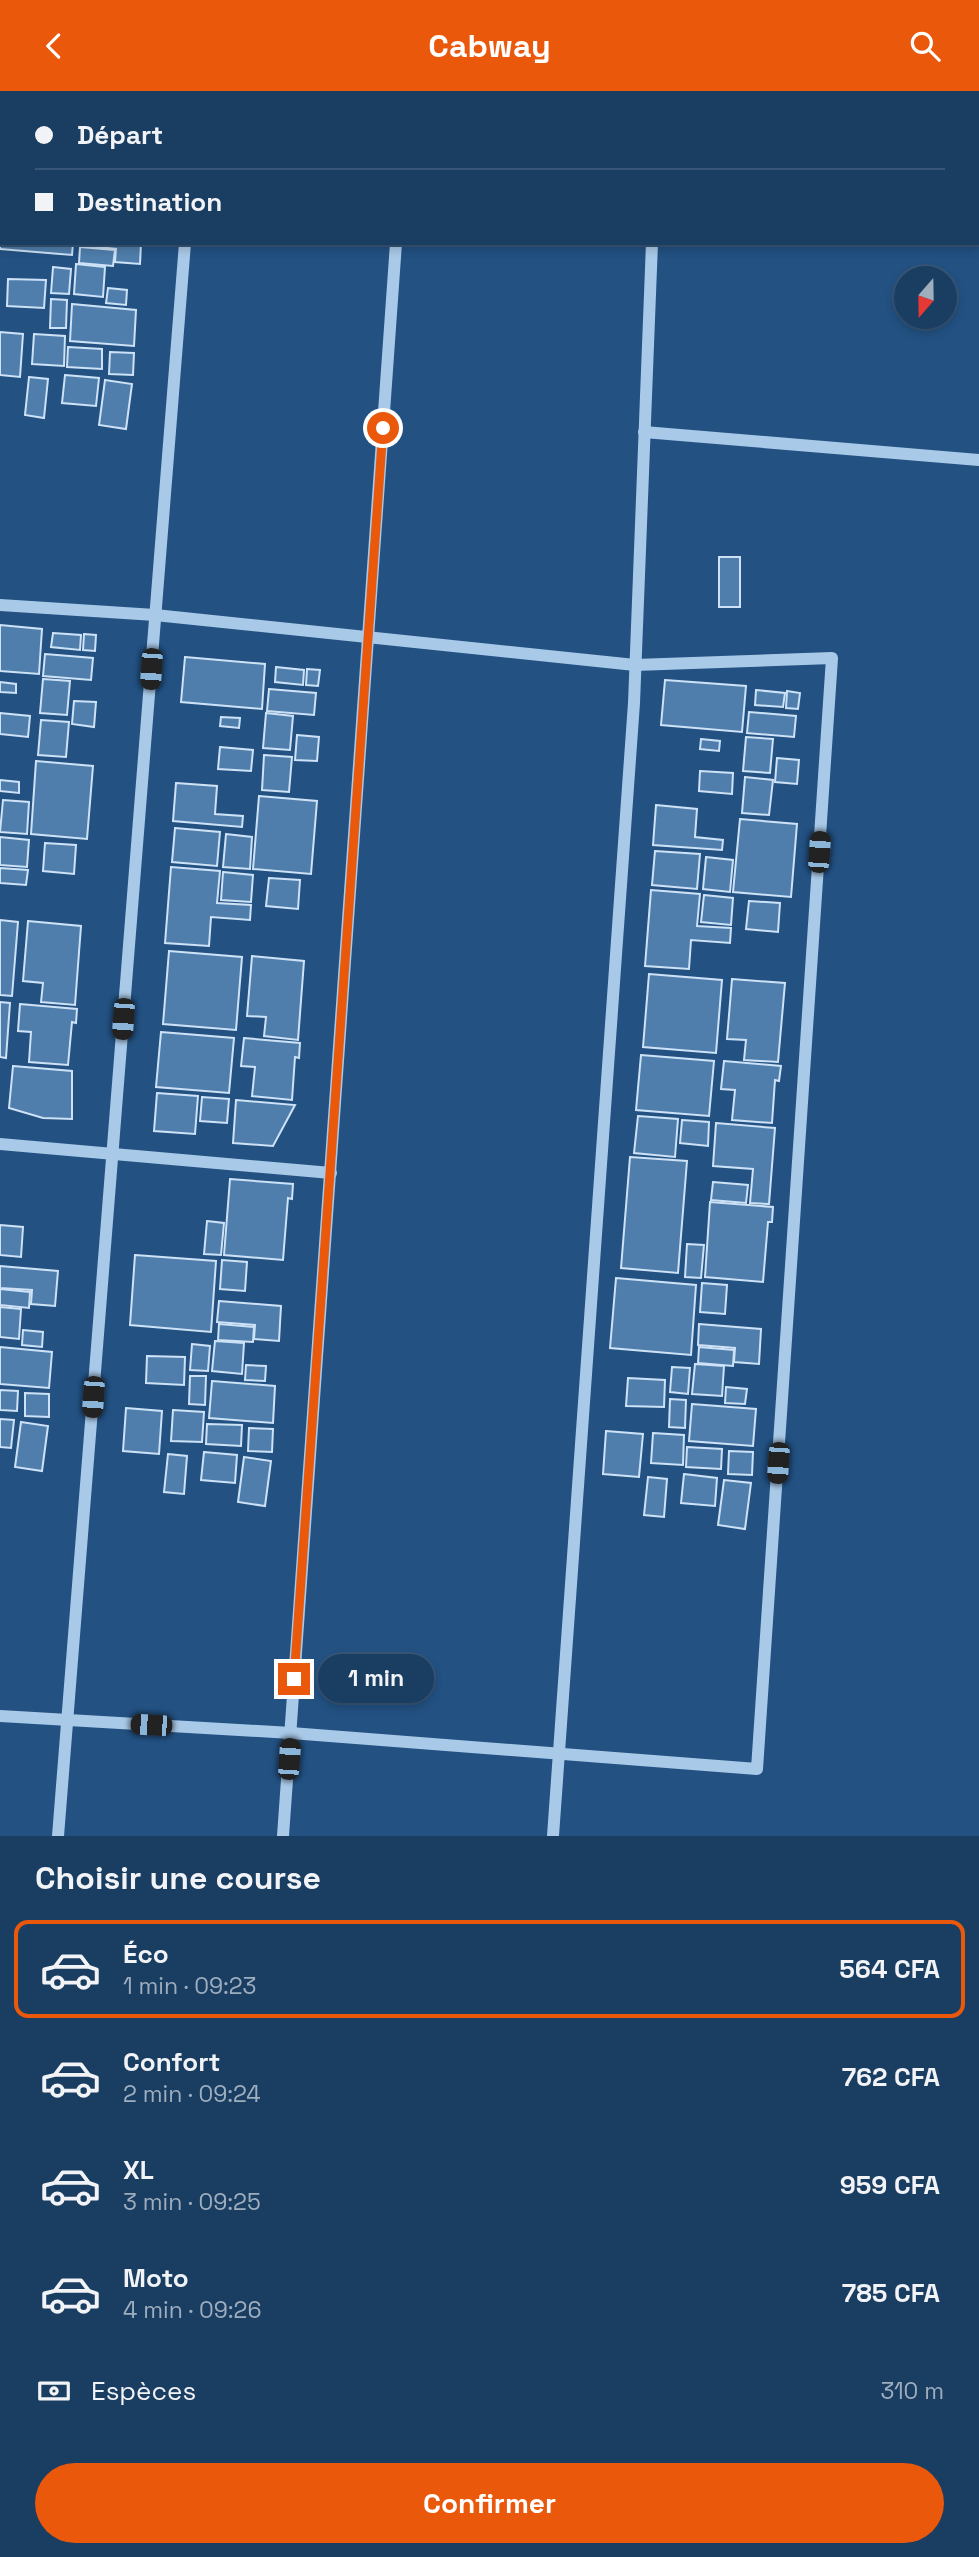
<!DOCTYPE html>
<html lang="fr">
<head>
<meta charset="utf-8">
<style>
  :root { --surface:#1a3d62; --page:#234468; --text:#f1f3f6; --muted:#9faebe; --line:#385677; --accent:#ea580c }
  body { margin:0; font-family:"Space Grotesk",sans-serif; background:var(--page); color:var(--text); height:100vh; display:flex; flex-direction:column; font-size:26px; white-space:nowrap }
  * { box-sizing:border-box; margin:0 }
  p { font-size:23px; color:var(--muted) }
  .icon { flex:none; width:38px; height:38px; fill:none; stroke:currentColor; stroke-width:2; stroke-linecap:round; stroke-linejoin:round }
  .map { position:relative; height:1745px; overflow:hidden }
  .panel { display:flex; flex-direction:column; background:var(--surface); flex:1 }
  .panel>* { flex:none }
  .banner { position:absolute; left:0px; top:0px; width:980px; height:154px; box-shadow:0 4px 10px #0003,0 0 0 2px var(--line); display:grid; align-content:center; height:154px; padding:0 35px; background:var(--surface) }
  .needle { width:46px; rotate:200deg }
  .tools { position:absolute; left:894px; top:175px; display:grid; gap:14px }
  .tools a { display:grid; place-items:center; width:63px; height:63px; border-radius:50%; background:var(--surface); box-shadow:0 4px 10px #0003,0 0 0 2px var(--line); font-size:35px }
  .end { position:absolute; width:32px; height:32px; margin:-16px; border:9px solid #ea580c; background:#fff; box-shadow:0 0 0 4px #fff }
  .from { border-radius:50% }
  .bubble { position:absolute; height:49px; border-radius:24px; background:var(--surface); box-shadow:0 4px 10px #0003,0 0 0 2px var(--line); font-size:23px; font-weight:800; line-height:49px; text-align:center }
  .car { position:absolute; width:21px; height:42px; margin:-21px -10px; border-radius:9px; box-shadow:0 0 5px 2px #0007; background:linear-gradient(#222 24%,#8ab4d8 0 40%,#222 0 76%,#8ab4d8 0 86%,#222 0) }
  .banner b { display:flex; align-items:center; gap:24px; height:66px; font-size:26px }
  .banner b+b { border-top:2px solid var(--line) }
  .banner i { width:18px; height:18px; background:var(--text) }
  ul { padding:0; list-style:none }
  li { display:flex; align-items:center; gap:21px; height:98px; margin:0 14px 10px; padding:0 21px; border:4px solid transparent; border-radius:14px }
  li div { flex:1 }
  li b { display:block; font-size:26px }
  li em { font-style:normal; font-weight:800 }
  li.selected { border-color:var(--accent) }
  li>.icon { width:63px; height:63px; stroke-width:1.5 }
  h2 { padding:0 35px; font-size:32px; line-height:84px }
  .pay { display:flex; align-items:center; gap:18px; height:77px; padding:0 35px; font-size:26px }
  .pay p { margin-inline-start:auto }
  .primary-button { display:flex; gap:14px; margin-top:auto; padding:14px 35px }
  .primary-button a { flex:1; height:80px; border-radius:42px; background:var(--accent); color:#fff; font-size:28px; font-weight:800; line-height:80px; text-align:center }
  header { display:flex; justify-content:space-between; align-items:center; height:91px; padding:0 35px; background:var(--accent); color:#fff; font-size:32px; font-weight:800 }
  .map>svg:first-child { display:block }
</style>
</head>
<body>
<header><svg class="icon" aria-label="back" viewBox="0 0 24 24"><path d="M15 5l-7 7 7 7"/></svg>Cabway<svg class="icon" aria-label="search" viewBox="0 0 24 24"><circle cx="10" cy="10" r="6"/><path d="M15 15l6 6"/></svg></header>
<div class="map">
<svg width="979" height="1745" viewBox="0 0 979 1745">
  <rect width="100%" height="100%" fill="#225182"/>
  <g fill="#4f7eac" stroke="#cde2f6" stroke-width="2">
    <polygon points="0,87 2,152 73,152 72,164 0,158"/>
    <polygon points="78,152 141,152 140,173 115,171 116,158 78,154"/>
    <polygon points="80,156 115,159 113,175 79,172"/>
    <polygon points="76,173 105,176 103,206 74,203"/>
    <polygon points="53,176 71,178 69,203 51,202"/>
    <polygon points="8,188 46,189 44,217 7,215"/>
    <polygon points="108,197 127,199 126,214 106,212"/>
    <polygon points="51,208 67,209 66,237 50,237"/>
    <polygon points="72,213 136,219 134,255 70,250"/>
    <polygon points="0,241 23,243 20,286 0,284"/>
    <polygon points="34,243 65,245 64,275 32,273"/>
    <polygon points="68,256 102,258 102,278 67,276"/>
    <polygon points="110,261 134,262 133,284 109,283"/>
    <polygon points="65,284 99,287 96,315 62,312"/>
    <polygon points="29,286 48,288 44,327 25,324"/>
    <polygon points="105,289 132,293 126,338 99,334"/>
    <rect x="719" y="466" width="21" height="50"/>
    <polygon points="0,534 42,538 39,583 0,580"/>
    <polygon points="53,542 81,544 80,559 51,556"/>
    <polygon points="84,543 96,544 95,560 83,559"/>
    <polygon points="45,563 93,567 91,589 43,585"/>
    <polygon points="185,566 265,573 262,618 181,611"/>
    <polygon points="276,576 304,579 303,594 275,591"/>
    <polygon points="307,578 320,579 318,595 306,594"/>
    <polygon points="43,588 70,590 67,624 40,622"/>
    <polygon points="665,589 746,595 742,641 661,634"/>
    <polygon points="0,591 16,593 16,602 0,601"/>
    <polygon points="269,598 316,602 314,624 267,620"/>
    <polygon points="756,599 785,602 783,616 755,614"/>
    <polygon points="787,600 800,602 798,618 786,617"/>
    <polygon points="74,610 96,611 94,636 72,633"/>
    <polygon points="749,621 796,625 794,646 747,642"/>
    <polygon points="0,622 30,625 28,646 0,643"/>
    <polygon points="266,622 293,625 290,659 263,657"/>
    <polygon points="221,626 240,627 239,637 220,635"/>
    <polygon points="41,629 69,631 66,666 38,664"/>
    <polygon points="297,644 319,646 317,670 295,669"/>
    <polygon points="746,646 773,648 770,682 743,680"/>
    <polygon points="701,648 720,650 719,660 700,658"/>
    <polygon points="220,656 253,659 251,680 218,678"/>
    <polygon points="264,664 292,666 289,701 262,699"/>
    <polygon points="777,667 799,669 797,693 775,691"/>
    <polygon points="36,670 93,675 87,748 31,743"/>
    <polygon points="700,680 733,682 732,703 699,700"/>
    <polygon points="745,686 773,689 769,724 742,722"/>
    <polygon points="0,689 19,691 19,702 0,700"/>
    <polygon points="176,692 217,695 215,723 243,725 242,736 173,730"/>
    <polygon points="259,705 317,710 311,783 253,778"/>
    <polygon points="3,709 29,711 27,743 0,741"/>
    <polygon points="656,714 697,718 695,746 723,749 722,759 653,754"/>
    <polygon points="740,728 797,733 791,806 733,801"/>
    <polygon points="175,737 220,741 217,775 172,771"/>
    <polygon points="226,743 252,746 250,778 223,776"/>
    <polygon points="0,746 29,749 27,776 0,774"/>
    <polygon points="45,752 76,754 74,783 43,780"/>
    <polygon points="655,760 700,763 697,798 652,794"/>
    <polygon points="706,766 733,769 730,801 703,798"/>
    <polygon points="171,776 220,780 217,812 251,814 250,829 211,826 209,855 165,852"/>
    <polygon points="0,777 28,779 26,794 0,792"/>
    <polygon points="223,781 253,784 251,811 221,809"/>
    <polygon points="269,787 300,789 298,818 266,815"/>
    <polygon points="651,799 700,803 697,835 731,837 730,852 691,849 689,878 645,875"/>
    <polygon points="704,804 733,807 731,834 701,831"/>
    <polygon points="749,810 780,812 778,841 746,838"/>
    <polygon points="0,829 18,831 12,905 0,904"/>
    <polygon points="28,830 81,835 75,914 41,911 43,892 23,890"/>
    <polygon points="169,860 242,866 236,939 163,933"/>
    <polygon points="252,865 304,870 298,949 264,945 266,926 247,925"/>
    <polygon points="649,883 722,889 716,962 643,956"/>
    <polygon points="732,888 785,892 778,971 744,969 746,949 727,948"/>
    <polygon points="0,911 10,912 6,967 0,966"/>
    <polygon points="20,913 77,918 76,932 72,931 68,974 29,971 31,941 18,940"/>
    <polygon points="161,941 234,947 229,1002 156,996"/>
    <polygon points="244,947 300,952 299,967 295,966 292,1009 252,1005 255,976 241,975"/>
    <polygon points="641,964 714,970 709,1025 636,1019"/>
    <polygon points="724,970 781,975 779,990 775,989 772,1032 732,1029 735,999 721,998"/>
    <polygon points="13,975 72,980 72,1028 43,1027 9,1017"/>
    <polygon points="157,1002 198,1005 195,1043 154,1040"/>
    <polygon points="202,1006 229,1008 227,1032 200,1030"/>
    <polygon points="236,1009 295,1014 273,1055 233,1052"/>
    <polygon points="638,1025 678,1028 675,1066 634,1062"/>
    <polygon points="682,1029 709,1031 708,1055 680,1052"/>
    <polygon points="716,1032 775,1037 769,1113 750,1112 753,1078 713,1075"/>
    <polygon points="630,1066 687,1070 678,1182 621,1177"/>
    <polygon points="230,1088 293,1093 292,1108 288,1107 283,1169 224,1164"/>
    <polygon points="713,1091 748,1094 746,1112 711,1109"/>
    <polygon points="710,1111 773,1116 772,1131 768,1131 763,1191 705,1186"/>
    <polygon points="207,1130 224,1132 221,1164 204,1163"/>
    <polygon points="0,1134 23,1136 21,1166 0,1164"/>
    <polygon points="687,1153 704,1154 701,1187 685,1186"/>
    <polygon points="135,1164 216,1170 211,1241 130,1234"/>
    <polygon points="222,1169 247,1171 245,1200 220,1198"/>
    <polygon points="0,1175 58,1180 55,1215 31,1213 32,1199 0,1197"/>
    <polygon points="616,1187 696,1194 691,1264 610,1257"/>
    <polygon points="702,1192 727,1194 725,1223 700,1221"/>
    <polygon points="0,1198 30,1201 29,1217 0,1214"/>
    <polygon points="219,1210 281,1215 279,1250 254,1248 255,1234 217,1231"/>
    <polygon points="0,1216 21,1218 19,1248 0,1246"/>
    <polygon points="219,1233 254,1236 253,1251 218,1249"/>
    <polygon points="699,1233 761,1238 759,1273 734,1271 735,1257 698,1254"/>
    <polygon points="23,1239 43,1241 42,1256 22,1254"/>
    <polygon points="215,1250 244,1252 242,1283 212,1280"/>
    <polygon points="192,1253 210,1255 208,1280 190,1279"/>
    <polygon points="0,1256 52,1261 49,1297 0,1293"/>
    <polygon points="699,1256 734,1259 733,1275 698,1272"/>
    <polygon points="147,1265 185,1266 184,1294 146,1292"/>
    <polygon points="695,1273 724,1275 722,1305 692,1303"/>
    <polygon points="246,1274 266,1275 265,1290 245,1289"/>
    <polygon points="672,1276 690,1277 688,1303 670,1301"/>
    <polygon points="190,1285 206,1285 205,1314 189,1313"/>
    <polygon points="628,1287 665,1289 664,1316 626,1315"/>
    <polygon points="212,1290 275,1295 273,1332 209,1327"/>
    <polygon points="726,1296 747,1298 745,1313 725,1312"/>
    <polygon points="0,1299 18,1300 17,1320 0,1319"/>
    <polygon points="25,1302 49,1303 49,1326 25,1325"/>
    <polygon points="670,1308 686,1309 685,1337 669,1336"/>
    <polygon points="692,1313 756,1318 753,1355 689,1350"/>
    <polygon points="126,1317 162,1320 159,1363 123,1360"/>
    <polygon points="173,1319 204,1321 202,1351 171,1350"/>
    <polygon points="0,1328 14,1329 11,1357 0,1356"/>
    <polygon points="21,1331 48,1335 42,1380 15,1376"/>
    <polygon points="207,1333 242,1334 241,1355 206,1353"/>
    <polygon points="249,1337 273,1338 272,1361 248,1360"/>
    <polygon points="606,1340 643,1343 639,1386 603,1383"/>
    <polygon points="653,1342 684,1344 683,1374 651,1372"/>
    <polygon points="687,1356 722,1358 721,1378 686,1376"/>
    <polygon points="729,1360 753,1361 752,1384 728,1383"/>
    <polygon points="204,1361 237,1364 235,1392 201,1389"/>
    <polygon points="168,1363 187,1365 184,1403 164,1401"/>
    <polygon points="244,1366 271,1370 265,1415 238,1411"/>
    <polygon points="684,1383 717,1387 715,1415 681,1412"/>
    <polygon points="648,1386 667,1388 664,1426 644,1424"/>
    <polygon points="724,1389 751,1392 745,1438 718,1434"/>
  </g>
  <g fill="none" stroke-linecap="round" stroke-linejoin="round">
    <g stroke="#a9c9e8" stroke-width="12">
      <polyline points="198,2 198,0"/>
      <polyline points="658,2 659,0"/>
      <polyline points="0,16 2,16"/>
      <polyline points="644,341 979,369"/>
      <polyline points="0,514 155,524 635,574 832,567 757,1678 291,1642 0,1625"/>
      <polyline points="0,1053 331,1082"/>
      <polyline points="58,1745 185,152"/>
      <polyline points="283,1745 396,152"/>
      <polyline points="553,1745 634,612 652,152"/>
    </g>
  </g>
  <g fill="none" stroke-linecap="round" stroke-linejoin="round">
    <polyline stroke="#ea580c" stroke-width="9" points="294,1588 383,337"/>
  </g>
</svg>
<div class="tools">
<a><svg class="needle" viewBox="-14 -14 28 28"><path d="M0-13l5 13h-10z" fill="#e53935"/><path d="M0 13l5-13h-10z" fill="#9faebe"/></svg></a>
</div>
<i class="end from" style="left:383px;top:337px"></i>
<i class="end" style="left:294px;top:1588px"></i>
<div class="bubble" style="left:318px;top:1563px;width:116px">1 min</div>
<i class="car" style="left:151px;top:578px;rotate:184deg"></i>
<i class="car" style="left:819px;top:761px;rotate:4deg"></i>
<i class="car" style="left:123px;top:928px;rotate:184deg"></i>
<i class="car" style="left:93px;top:1306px;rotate:184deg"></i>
<i class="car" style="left:778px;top:1372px;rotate:184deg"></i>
<i class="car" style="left:151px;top:1634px;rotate:273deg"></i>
<i class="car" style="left:289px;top:1668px;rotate:4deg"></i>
<div class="banner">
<b><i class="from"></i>Départ</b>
<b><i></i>Destination</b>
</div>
</div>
<section class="panel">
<h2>Choisir une course</h2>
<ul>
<li class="selected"><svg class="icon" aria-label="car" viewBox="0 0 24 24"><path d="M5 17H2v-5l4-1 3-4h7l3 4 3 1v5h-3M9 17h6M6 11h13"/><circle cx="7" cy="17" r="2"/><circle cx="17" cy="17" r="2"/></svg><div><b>Éco</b><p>1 min · 09:23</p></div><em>564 CFA</em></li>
<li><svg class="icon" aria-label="car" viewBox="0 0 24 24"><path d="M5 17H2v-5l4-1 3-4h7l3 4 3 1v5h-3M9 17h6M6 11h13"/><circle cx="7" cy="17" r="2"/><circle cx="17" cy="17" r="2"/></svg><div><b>Confort</b><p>2 min · 09:24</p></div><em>762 CFA</em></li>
<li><svg class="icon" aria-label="car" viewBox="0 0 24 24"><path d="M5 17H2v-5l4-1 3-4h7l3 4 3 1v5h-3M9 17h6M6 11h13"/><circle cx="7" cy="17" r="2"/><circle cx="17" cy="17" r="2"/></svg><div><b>XL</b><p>3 min · 09:25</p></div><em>959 CFA</em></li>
<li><svg class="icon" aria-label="car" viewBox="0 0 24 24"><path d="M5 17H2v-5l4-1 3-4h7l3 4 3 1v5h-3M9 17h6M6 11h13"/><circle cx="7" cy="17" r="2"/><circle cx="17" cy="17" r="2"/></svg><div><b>Moto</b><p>4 min · 09:26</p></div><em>785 CFA</em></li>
</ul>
<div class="pay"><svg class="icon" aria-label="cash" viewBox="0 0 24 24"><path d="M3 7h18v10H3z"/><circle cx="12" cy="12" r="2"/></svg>Espèces<p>310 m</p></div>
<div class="primary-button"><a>Confirmer</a></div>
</section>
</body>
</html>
